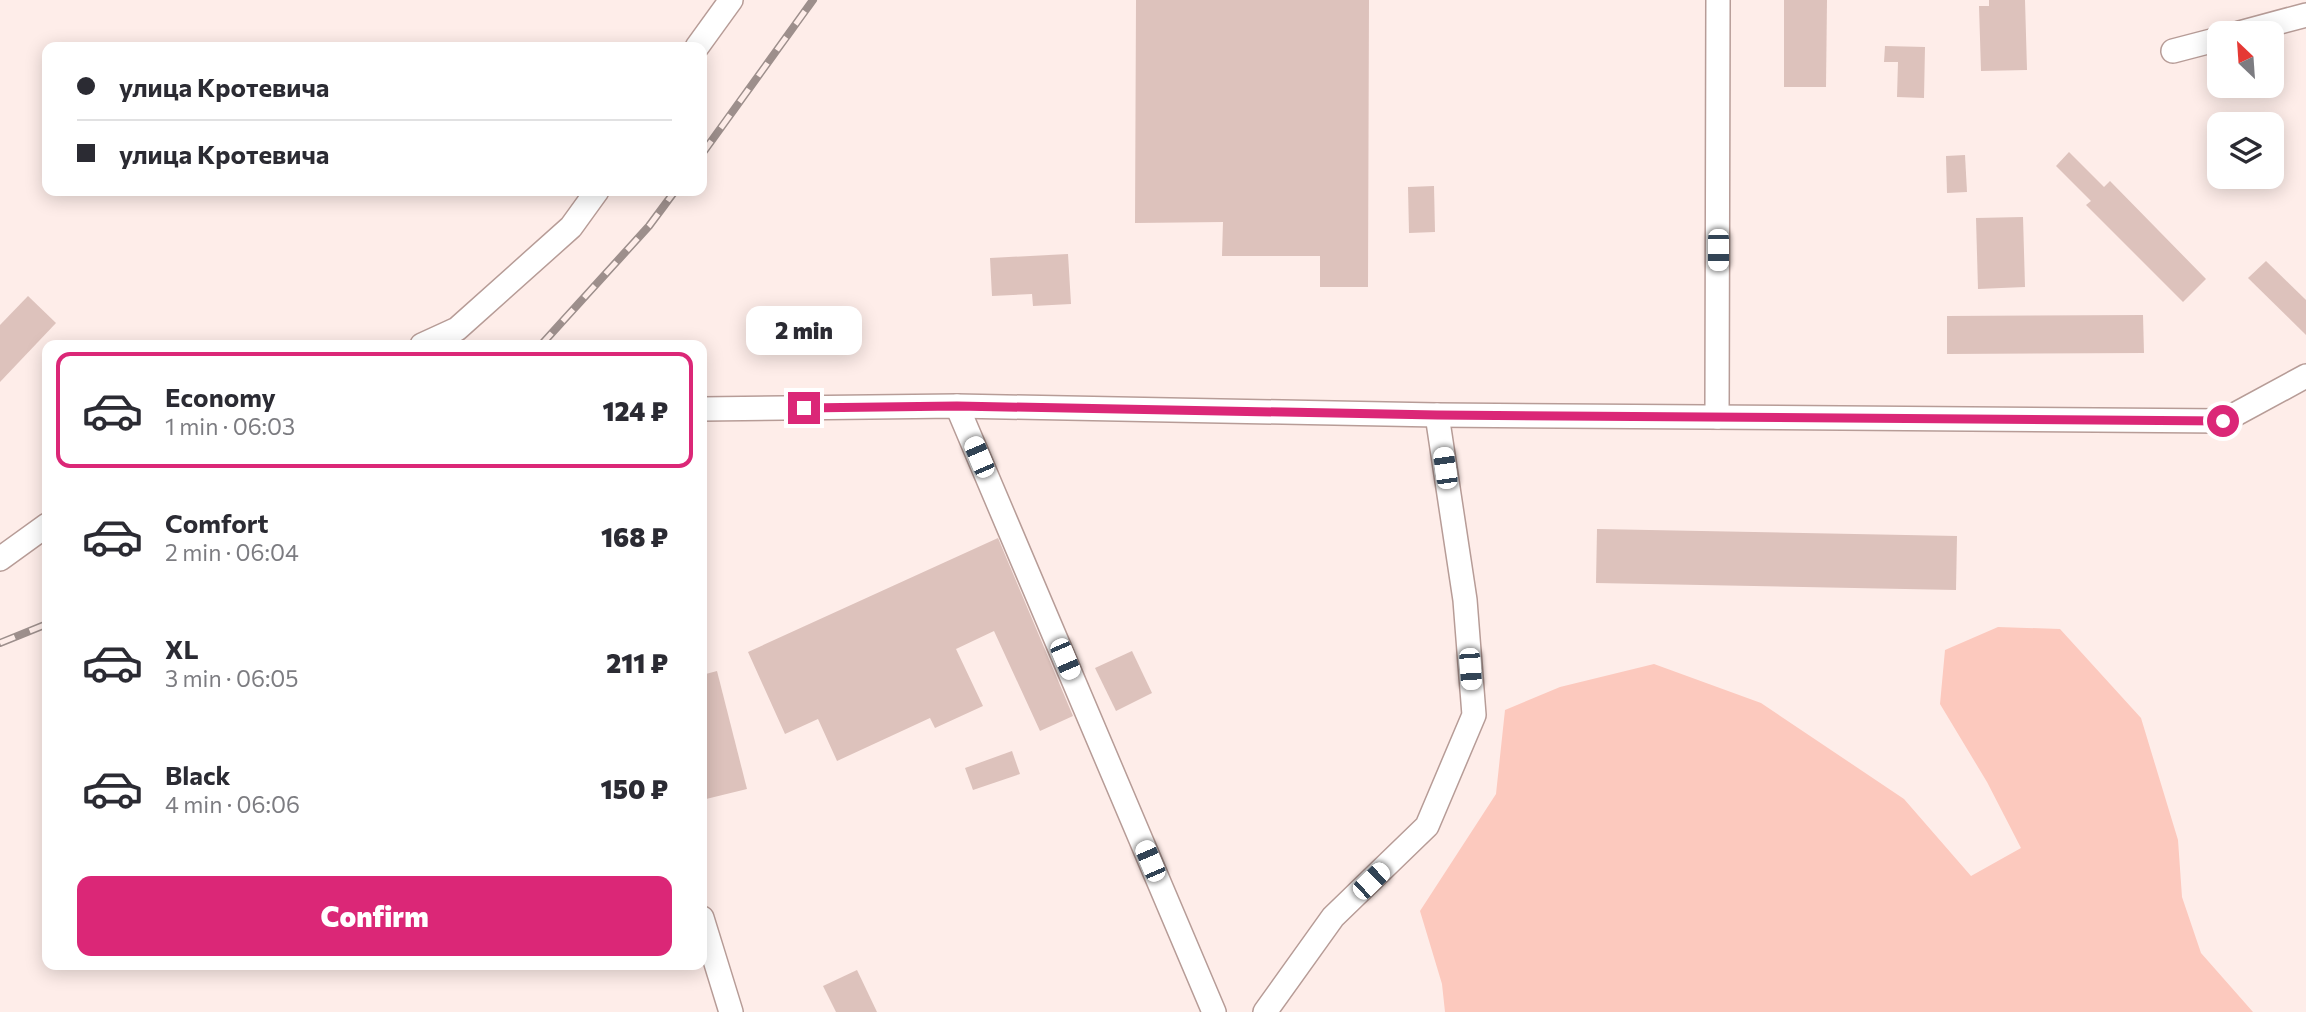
<!DOCTYPE html>
<html lang="en">
<head>
<meta charset="utf-8">
<style>
  :root { --surface:#fff; --page:#f2f2f3; --text:#2b2b33; --muted:#7c7c81; --line:#e1e1e2; --accent:#db2777 }
  body { margin:0; font-family:Commissioner,sans-serif; background:var(--page); color:var(--text); height:100vh; display:flex; flex-direction:column; font-size:26px; white-space:nowrap }
  * { box-sizing:border-box; margin:0 }
  p { font-size:23px; color:var(--muted) }
  .icon { flex:none; width:38px; height:38px; fill:none; stroke:currentColor; stroke-width:2; stroke-linecap:round; stroke-linejoin:round }
  .map { position:relative; flex:1; overflow:hidden }
  .panel { position:absolute; left:42px; top:340px; width:665px; height:630px; display:flex; flex-direction:column; background:var(--surface); border-radius:14px; box-shadow:0 4px 18px #0003 }
  .panel>* { flex:none }
  .guide { position:absolute; left:42px; top:42px; width:665px; height:154px; border-radius:14px; box-shadow:0 4px 18px #0003; display:grid; align-content:center; height:154px; padding:0 35px; background:var(--surface) }
  .needle { width:46px; rotate:335deg }
  .controls { position:absolute; left:2207px; top:21px; display:grid; gap:14px }
  .controls a { display:grid; place-items:center; width:77px; height:77px; border-radius:14px; background:var(--surface); box-shadow:0 4px 18px #0003; font-size:35px }
  .end { position:absolute; width:32px; height:32px; margin:-16px; border:9px solid #db2777; background:#fff; box-shadow:0 0 0 4px #fff }
  .from { border-radius:50% }
  .bubble { position:absolute; height:49px; border-radius:14px; background:var(--surface); box-shadow:0 4px 18px #0003; font-size:23px; font-weight:800; line-height:49px; text-align:center }
  .car { position:absolute; width:21px; height:42px; margin:-21px -10px; border-radius:9px; box-shadow:0 0 5px 2px #0007; background:linear-gradient(#fff 24%,#345 0 40%,#fff 0 76%,#345 0 86%,#fff 0) }
  .guide b { display:flex; align-items:center; gap:24px; height:66px; font-size:26px }
  .guide b+b { border-top:2px solid var(--line) }
  .guide i { width:18px; height:18px; background:var(--text) }
  ul { padding:12px 0 0; list-style:none }
  li { display:flex; align-items:center; gap:21px; height:116px; margin:0 14px 10px; padding:0 21px; border:4px solid transparent; border-radius:14px }
  li div { flex:1 }
  li b { display:block; font-size:26px }
  li em { font-style:normal; font-weight:800 }
  li.current { border-color:var(--accent) }
  li>.icon { width:63px; height:63px; stroke-width:1.5 }
  .button { display:flex; gap:14px; margin-top:auto; padding:14px 35px }
  .button a { flex:1; height:80px; border-radius:14px; background:var(--accent); color:#fff; font-size:28px; font-weight:800; line-height:80px; text-align:center }
  .map>svg:first-child { display:block }
</style>
</head>
<body>
<div class="map">
<svg width="2306" height="1012" viewBox="0 0 2306 1012">
  <rect width="100%" height="100%" fill="#feede9"/>
  <polygon fill="#fcc9be" points="1998,627 2060,629 2141,718 2178,840 2182,897 2201,953 2253,1012 1445,1012 1442,984 1420,911 1496,794 1505,710 1560,687 1654,664 1761,703 1904,799 1971,876 2021,848 1987,782 1940,704 1945,650"/>
  <g fill="#ddc2bc">
    <polygon points="1136,0 1369,0 1368,287 1320,287 1320,256 1222,256 1223,222 1135,223"/>
    <polygon points="1784,0 1827,0 1826,87 1784,87"/>
    <polygon points="1989,0 2025,0 2027,70 1981,71 1979,6 1989,6"/>
    <polygon points="1885,46 1925,47 1924,98 1897,97 1898,62 1884,62"/>
    <polygon points="2069,152 2104,187 2110,181 2206,279 2183,302 2086,205 2091,201 2056,166"/>
    <polygon points="1965,155 1967,192 1947,193 1946,156"/>
    <polygon points="1434,186 1435,232 1409,233 1408,187"/>
    <polygon points="2023,217 2025,287 1978,289 1976,218"/>
    <polygon points="1068,254 1071,304 1033,306 1032,294 992,296 990,258"/>
    <polygon points="2266,261 2306,300 2306,335 2248,278"/>
    <polygon points="28,296 56,323 0,382 0,325"/>
    <polygon points="2143,315 2144,353 1947,354 1947,316"/>
    <polygon points="1597,529 1957,536 1956,590 1596,583"/>
    <polygon points="998,538 1073,716 1040,731 994,631 956,649 983,706 935,728 930,718 837,761 818,719 785,734 748,652"/>
    <polygon points="1132,651 1152,693 1116,711 1095,668"/>
    <polygon points="717,671 747,789 702,800 702,675"/>
    <polygon points="1012,751 1020,774 973,790 965,768"/>
    <polygon points="857,970 877,1012 836,1012 823,986"/>
  </g>
  <g fill="none" stroke-linecap="round" stroke-linejoin="round">
    <defs>
      <g id="minor">
        <polyline points="2239,33 2306,15"/>
        <polyline points="697,47 731,0"/>
        <polyline points="2173,51 2219,39"/>
        <polyline points="422,345 457,329 571,227 597,191"/>
        <polyline points="957,406 1214,1012"/>
        <polyline points="702,409 957,406 1437,415 2223,421 2306,376"/>
        <polyline points="1717,417 1718,0"/>
        <polyline points="0,559 47,525"/>
        <polyline points="702,918 731,1012"/>
        <polyline points="1265,1012 1333,917 1427,826 1474,715 1465,600 1437,415"/>
      </g>
    </defs>
    <use href="#minor" stroke="#b79c97" stroke-width="26"/>
    <use href="#minor" stroke="#fff" stroke-width="23"/>
    <defs>
      <g id="rail">
        <polyline points="702,154 813,0"/>
        <polyline points="541,345 649,226 675,191"/>
        <polyline points="0,643 47,624"/>
      </g>
    </defs>
    <use href="#rail" stroke="#9d8f8c" stroke-width="8"/>
    <use href="#rail" stroke="#feede9" stroke-width="5" stroke-dasharray="16" stroke-linecap="butt"/>
  </g>
  <g fill="none" stroke-linecap="round" stroke-linejoin="round">
    <polyline stroke="#db2777" stroke-width="9" points="804,408 957,406 1437,415 2223,421"/>
  </g>
</svg>
<div class="controls">
<a><svg class="needle" viewBox="-14 -14 28 28"><path d="M0-13l5 13h-10z" fill="#e53935"/><path d="M0 13l5-13h-10z" fill="#7c7c81"/></svg></a>
<a><svg class="icon" aria-label="layers" viewBox="0 0 24 24"><path d="M12 4l9 5-9 5-9-5zM3 14l9 5 9-5"/></svg></a>
</div>
<i class="end from" style="left:2223px;top:421px"></i>
<i class="end" style="left:804px;top:408px"></i>
<div class="bubble" style="left:746px;top:306px;width:116px">2 min</div>
<i class="car" style="left:1718px;top:250px;rotate:180deg"></i>
<i class="car" style="left:979px;top:457px;rotate:337deg"></i>
<i class="car" style="left:1445px;top:468px;rotate:352deg"></i>
<i class="car" style="left:1065px;top:659px;rotate:157deg"></i>
<i class="car" style="left:1470px;top:669px;rotate:176deg"></i>
<i class="car" style="left:1150px;top:861px;rotate:337deg"></i>
<i class="car" style="left:1371px;top:881px;rotate:46deg"></i>
<div class="guide">
<b><i class="from"></i>улица Кротевича</b>
<b><i></i>улица Кротевича</b>
</div>
<section class="panel">
<ul>
<li class="current"><svg class="icon" aria-label="car" viewBox="0 0 24 24"><path d="M5 17H2v-5l4-1 3-4h7l3 4 3 1v5h-3M9 17h6M6 11h13"/><circle cx="7" cy="17" r="2"/><circle cx="17" cy="17" r="2"/></svg><div><b>Economy</b><p>1 min · 06:03</p></div><em>124 ₽</em></li>
<li><svg class="icon" aria-label="car" viewBox="0 0 24 24"><path d="M5 17H2v-5l4-1 3-4h7l3 4 3 1v5h-3M9 17h6M6 11h13"/><circle cx="7" cy="17" r="2"/><circle cx="17" cy="17" r="2"/></svg><div><b>Comfort</b><p>2 min · 06:04</p></div><em>168 ₽</em></li>
<li><svg class="icon" aria-label="car" viewBox="0 0 24 24"><path d="M5 17H2v-5l4-1 3-4h7l3 4 3 1v5h-3M9 17h6M6 11h13"/><circle cx="7" cy="17" r="2"/><circle cx="17" cy="17" r="2"/></svg><div><b>XL</b><p>3 min · 06:05</p></div><em>211 ₽</em></li>
<li><svg class="icon" aria-label="car" viewBox="0 0 24 24"><path d="M5 17H2v-5l4-1 3-4h7l3 4 3 1v5h-3M9 17h6M6 11h13"/><circle cx="7" cy="17" r="2"/><circle cx="17" cy="17" r="2"/></svg><div><b>Black</b><p>4 min · 06:06</p></div><em>150 ₽</em></li>
</ul>
<div class="button"><a>Confirm</a></div>
</section>
</div>
</body>
</html>
